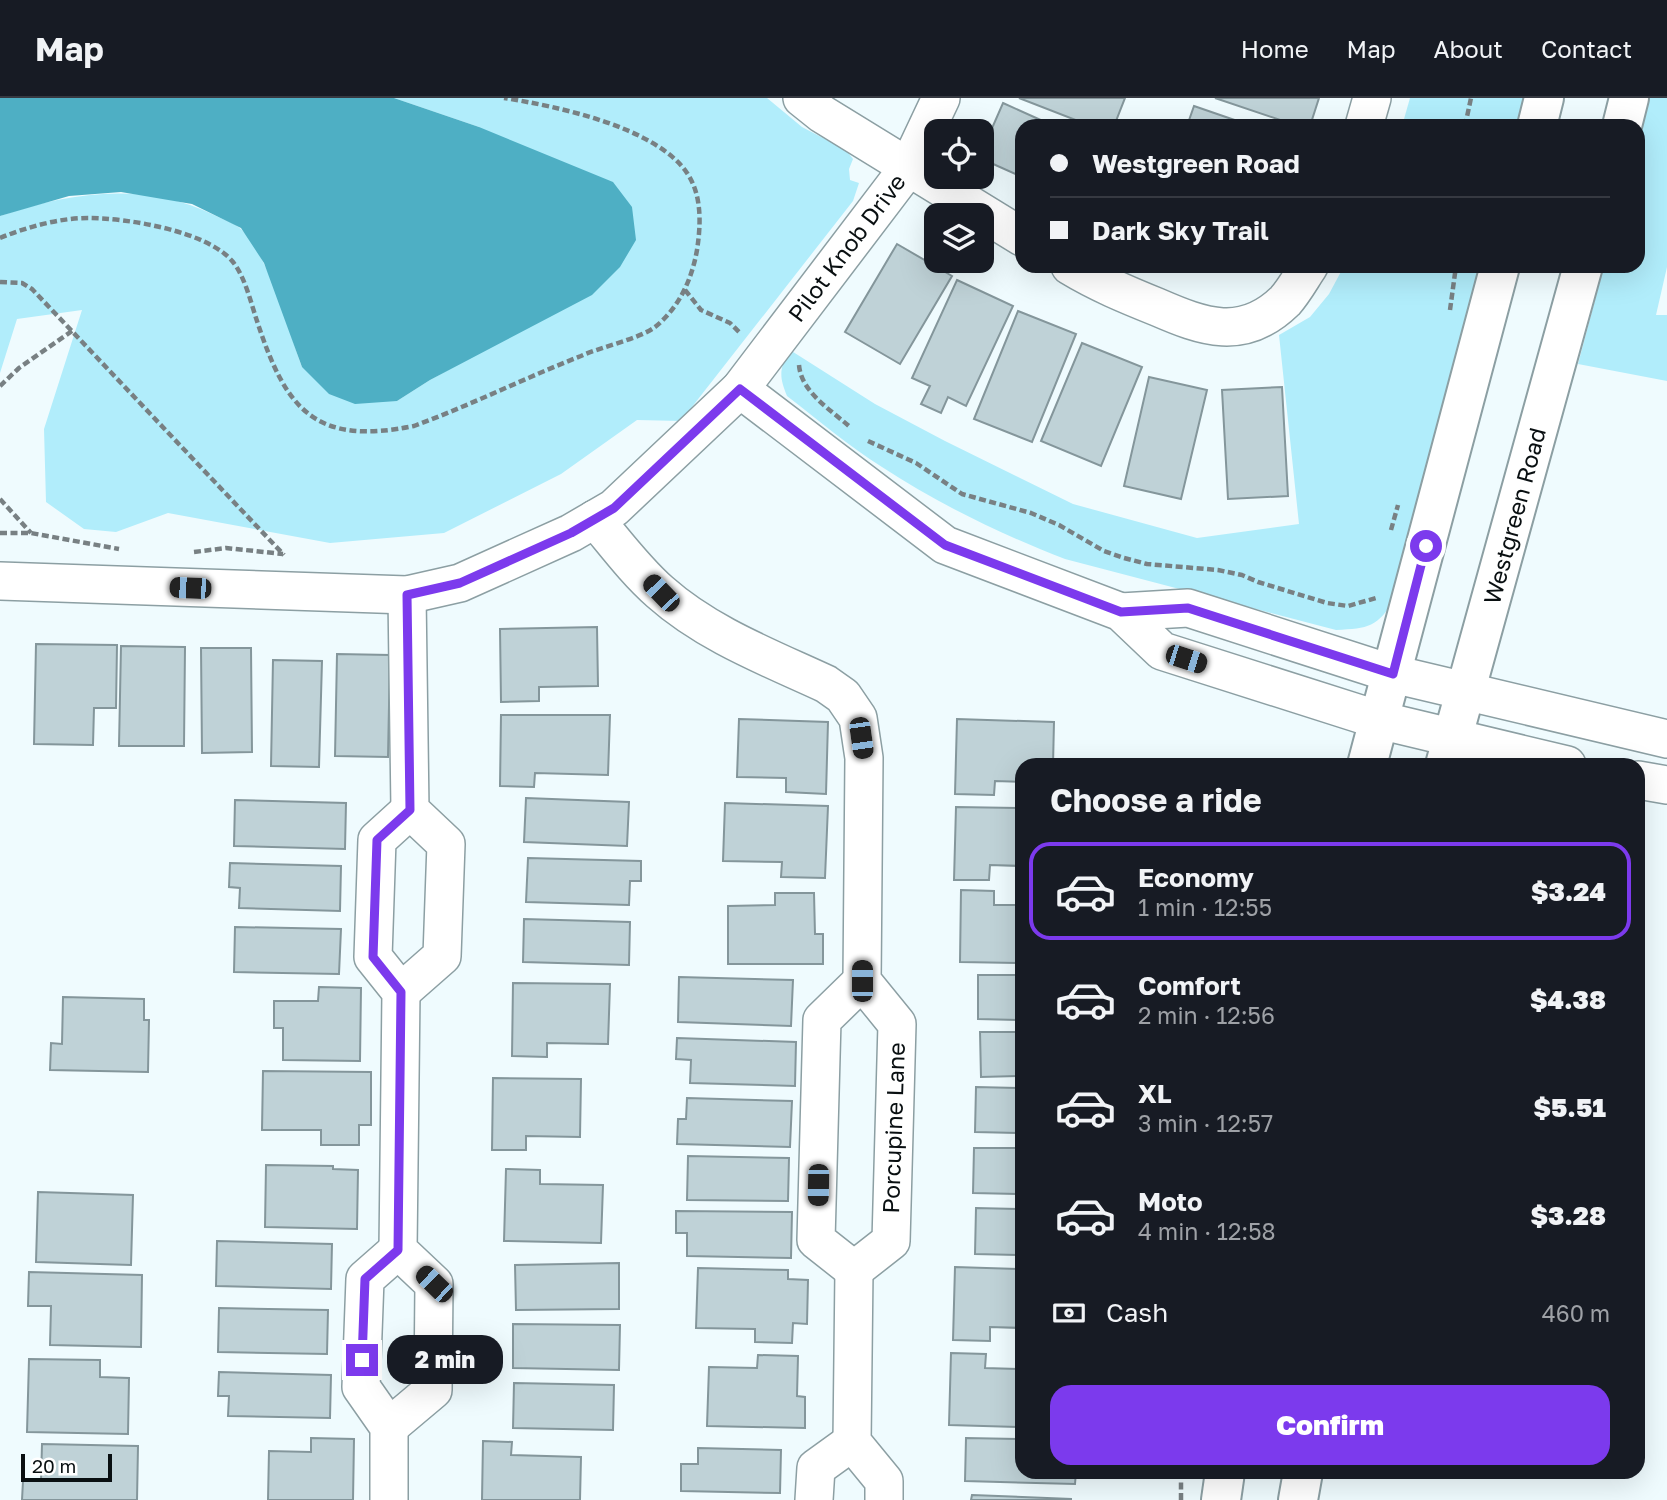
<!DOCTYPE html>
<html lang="en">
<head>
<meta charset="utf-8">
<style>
  :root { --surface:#171b24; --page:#20242c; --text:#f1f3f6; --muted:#9ea1a6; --line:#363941; --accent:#7c3aed }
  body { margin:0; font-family:"Golos Text",sans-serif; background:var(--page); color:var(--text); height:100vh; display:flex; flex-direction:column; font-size:26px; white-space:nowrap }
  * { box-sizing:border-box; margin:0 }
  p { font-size:23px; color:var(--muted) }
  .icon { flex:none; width:38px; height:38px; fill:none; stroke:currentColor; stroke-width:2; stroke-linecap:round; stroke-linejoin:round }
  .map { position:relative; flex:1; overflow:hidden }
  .side { position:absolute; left:1015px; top:660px; width:630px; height:721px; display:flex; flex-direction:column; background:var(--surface); border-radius:21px; box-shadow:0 7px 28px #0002 }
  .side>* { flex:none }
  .guide { position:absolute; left:1015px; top:21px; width:630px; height:154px; border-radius:21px; box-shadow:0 7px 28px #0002; display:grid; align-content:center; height:154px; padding:0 35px; background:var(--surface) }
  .controls { position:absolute; left:924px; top:21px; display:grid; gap:14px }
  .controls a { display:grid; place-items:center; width:70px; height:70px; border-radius:14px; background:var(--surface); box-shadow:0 7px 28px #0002; font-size:35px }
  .scale { position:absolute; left:21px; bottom:18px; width:91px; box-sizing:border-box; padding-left:7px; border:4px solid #090f11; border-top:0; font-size:19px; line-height:24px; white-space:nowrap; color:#090f11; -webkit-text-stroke:5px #fff; paint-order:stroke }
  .end { position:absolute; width:32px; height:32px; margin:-16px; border:9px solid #7c3aed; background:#fff; box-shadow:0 0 0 4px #fff }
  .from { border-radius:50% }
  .bubble { position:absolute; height:49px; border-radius:21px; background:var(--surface); box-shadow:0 7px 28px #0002; font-size:23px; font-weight:800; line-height:49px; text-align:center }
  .car { position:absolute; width:21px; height:42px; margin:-21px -10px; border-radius:9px; box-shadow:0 0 5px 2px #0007; background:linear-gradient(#222 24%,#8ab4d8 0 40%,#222 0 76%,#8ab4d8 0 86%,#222 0) }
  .guide b { display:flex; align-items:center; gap:24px; height:66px; font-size:26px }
  .guide b+b { border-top:2px solid var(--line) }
  .guide i { width:18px; height:18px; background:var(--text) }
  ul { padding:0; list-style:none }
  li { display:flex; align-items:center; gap:21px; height:98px; margin:0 14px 10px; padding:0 21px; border:4px solid transparent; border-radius:21px }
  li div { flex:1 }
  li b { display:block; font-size:26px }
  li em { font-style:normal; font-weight:800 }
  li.current { border-color:var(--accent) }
  li>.icon { width:63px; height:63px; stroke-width:1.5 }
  h2 { padding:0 35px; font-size:32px; line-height:84px }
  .pay { display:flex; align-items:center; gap:18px; height:77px; padding:0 35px; font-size:26px }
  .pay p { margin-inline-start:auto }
  .button { display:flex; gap:14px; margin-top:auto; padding:14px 35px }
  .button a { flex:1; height:80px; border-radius:21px; background:var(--accent); color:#fff; font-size:28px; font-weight:800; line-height:80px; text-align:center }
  header { display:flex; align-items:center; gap:42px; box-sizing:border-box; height:98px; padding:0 35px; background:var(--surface); border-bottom:2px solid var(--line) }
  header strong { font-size:33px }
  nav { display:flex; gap:38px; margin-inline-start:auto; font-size:24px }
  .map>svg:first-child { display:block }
</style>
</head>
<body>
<header>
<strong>Map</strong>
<nav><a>Home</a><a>Map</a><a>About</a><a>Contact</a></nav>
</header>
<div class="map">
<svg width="1667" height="1402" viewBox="0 0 1667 1402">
  <rect width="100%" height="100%" fill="#effbfe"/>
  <g fill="#b1edfb">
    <path d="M394,0H767L802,29L846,52L853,61L849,71L850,82L859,85L853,103L681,323L637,322L561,376L444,435L330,445L168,415L116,434L84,431L46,404L44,331L82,212L17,221L0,275V118C69,94 146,83 214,117C222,121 235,125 242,132C271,163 287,229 302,269L397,303L430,282L510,238L479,29Z"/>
    <polygon points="1410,0 1528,0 1521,28 1402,28"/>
    <polygon points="1649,0 1667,0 1667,169 1656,217 1667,217 1667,283 1578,266 1604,168 1638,168 1638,40"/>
    <path d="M1344,168H1483L1395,500C1377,530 1369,530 1336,532L1065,461C1003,437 938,406 882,369C849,348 818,322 787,298C779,278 779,271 790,252L875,306L945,343L1073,406L1197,440L1299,426L1279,237L1310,219L1329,196Z"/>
  </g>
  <polygon fill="#4eafc4" points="0,0 394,0 479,29 613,84 632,109 636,142 620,169 592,197 430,282 397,303 355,306 329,296 302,269 264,165 241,130 192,106 121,94 69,98 0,118"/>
  <g fill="#bfd2d7" stroke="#84969b" stroke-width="2">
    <polygon points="1019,0 1125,0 1114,28 1091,28"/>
    <polygon points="1215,0 1319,0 1310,28 1298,28"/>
    <polygon points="1003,5 1054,28 1022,28 1022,79 982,61 982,53"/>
    <polygon points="1194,8 1252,28 1187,28"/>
    <polygon points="897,146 952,178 900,266 845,234"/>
    <polygon points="957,182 1013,208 966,308 948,299 941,315 921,306 930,288 912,280"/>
    <polygon points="1018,213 1076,236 1032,344 974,321"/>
    <polygon points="1082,245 1142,269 1101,368 1041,343"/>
    <polygon points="1149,279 1207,292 1181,401 1124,388"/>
    <polygon points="1282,289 1288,398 1228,401 1222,292"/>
    <polygon points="597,529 598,588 539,589 539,603 501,604 500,531"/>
    <polygon points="36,546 117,547 116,610 94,610 93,647 34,646"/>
    <polygon points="121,548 185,549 184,648 119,648"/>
    <polygon points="201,550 251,550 252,654 202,655"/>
    <polygon points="337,556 390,557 388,659 335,658"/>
    <polygon points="273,562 322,563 319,669 271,668"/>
    <polygon points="501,617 610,617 608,677 535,675 534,689 500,688"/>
    <polygon points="739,621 828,624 826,696 786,694 786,680 737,679"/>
    <polygon points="957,621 1054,624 1053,667 1022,667 1022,684 995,683 994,697 955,696"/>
    <polygon points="526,700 629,704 627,748 524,744"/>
    <polygon points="235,702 346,705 345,751 234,748"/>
    <polygon points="725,705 828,708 825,780 781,779 782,764 723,763"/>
    <polygon points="956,709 1022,710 1022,768 990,767 989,782 954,782"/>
    <polygon points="528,760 641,763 641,783 630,783 629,807 526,804"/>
    <polygon points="230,765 341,768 340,813 239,810 240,790 229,789"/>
    <polygon points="961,792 994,793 994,807 1022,807 1022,865 960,864"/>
    <polygon points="775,795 814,795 815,836 823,836 823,866 728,866 728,808 775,807"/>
    <polygon points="524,821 630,824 629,867 523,864"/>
    <polygon points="235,829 341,831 339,876 234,874"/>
    <polygon points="978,877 1022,877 1022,922 978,921"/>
    <polygon points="679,879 793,882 791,928 678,924"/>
    <polygon points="513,885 610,886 608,946 547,945 547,959 512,958"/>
    <polygon points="319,889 361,890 360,963 283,962 283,930 274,930 274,903 318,903"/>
    <polygon points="63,899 144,901 144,922 149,922 148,974 50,972 51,945 62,946"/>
    <polygon points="980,934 1022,934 1022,978 981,979"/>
    <polygon points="677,940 796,944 795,988 690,985 691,962 676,961"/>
    <polygon points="263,973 371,974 371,1027 359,1027 359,1047 321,1047 321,1032 262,1032"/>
    <polygon points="493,980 581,981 580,1039 526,1038 526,1052 492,1052"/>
    <polygon points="976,989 1022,990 1022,1035 975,1034"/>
    <polygon points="687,1000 792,1003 790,1049 677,1046 678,1021 686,1021"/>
    <polygon points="974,1050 1022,1050 1022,1096 973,1095"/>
    <polygon points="688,1058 789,1060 788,1103 687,1102"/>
    <polygon points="266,1067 333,1068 333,1071 358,1072 357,1131 265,1129"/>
    <polygon points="506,1071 540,1072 540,1086 603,1087 601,1145 504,1143"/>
    <polygon points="38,1094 133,1097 131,1167 36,1164"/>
    <polygon points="976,1110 1022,1111 1022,1157 975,1156"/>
    <polygon points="676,1113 792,1114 791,1160 687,1158 687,1135 676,1135"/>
    <polygon points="217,1143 332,1146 331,1191 216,1188"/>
    <polygon points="619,1165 619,1211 516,1212 515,1167"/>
    <polygon points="955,1169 1022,1171 1022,1230 990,1229 990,1243 953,1242"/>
    <polygon points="698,1170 788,1172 788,1181 808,1182 807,1226 793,1225 792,1245 755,1244 755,1231 696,1230"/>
    <polygon points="29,1174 142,1177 141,1249 50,1247 51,1208 28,1208"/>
    <polygon points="219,1210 328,1212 327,1256 218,1254"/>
    <polygon points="513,1226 620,1227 619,1272 513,1270"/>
    <polygon points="951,1255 986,1256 985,1270 1022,1271 1022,1329 949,1327"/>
    <polygon points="758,1257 798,1258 797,1298 805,1299 805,1330 707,1328 709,1269 757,1270"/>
    <polygon points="29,1261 100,1262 100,1279 129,1280 128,1336 27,1334"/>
    <polygon points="219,1274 331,1277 330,1320 228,1318 229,1298 218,1298"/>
    <polygon points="514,1285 614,1287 613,1332 513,1330"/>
    <polygon points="311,1340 354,1341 353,1402 268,1402 269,1353 311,1354"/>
    <polygon points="966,1340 1022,1341 1022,1374 1076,1374 1075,1386 965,1383"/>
    <polygon points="483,1343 512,1344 511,1357 581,1359 580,1402 482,1402"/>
    <polygon points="42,1346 138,1348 137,1402 22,1402 23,1383 41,1383"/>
    <polygon points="698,1350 781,1352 780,1395 681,1393 681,1366 698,1366"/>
    <polygon points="972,1397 1071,1401 1071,1402 971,1402"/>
  </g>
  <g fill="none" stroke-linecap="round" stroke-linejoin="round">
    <defs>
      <g id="street">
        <polyline points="802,0 822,16 1022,139"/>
        <polyline points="1364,28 1372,0"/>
        <path d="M1070,168C1098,185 1127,197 1157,209C1203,229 1243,244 1285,203C1294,193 1301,180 1309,168"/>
        <polyline points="740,291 945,447 1121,514 1162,553 1379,622 1567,667"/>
        <path d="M595,421C616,446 636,473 660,494C707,536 770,560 826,586L843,598L858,620L864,660L862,883L897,926L891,1143L854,1172"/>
        <polyline points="0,483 407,497 460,485 571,435 614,410 740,291 908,70 941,0"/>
        <polyline points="1121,514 1188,510 1393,576 1667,641"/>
        <polyline points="1638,682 1667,687"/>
        <polyline points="401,894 442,858 446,746 410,712 407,497"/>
        <polyline points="854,1172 816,1142 822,922 862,883"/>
        <polyline points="854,1172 852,1344 884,1383 884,1402"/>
        <polyline points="389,1329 433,1292 434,1186 398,1152 401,894 373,859 377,742 410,712"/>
        <polyline points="389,1402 389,1329 361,1289 365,1181 398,1152"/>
        <polyline points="814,1402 816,1370 852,1344"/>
      </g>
      <g id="secondary">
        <polyline points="1537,28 1544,0"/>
        <polyline points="1622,28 1629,0"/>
        <polyline points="1367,667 1500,168"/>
        <polyline points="1445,667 1583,168"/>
        <polyline points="1221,1402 1225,1374"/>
        <polyline points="1298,1402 1303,1374"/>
      </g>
    </defs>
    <use href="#street" stroke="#8c9fa3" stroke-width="40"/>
    <use href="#secondary" stroke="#8c9fa3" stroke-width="42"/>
    <g stroke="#788083" stroke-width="4.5" stroke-dasharray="7 3.5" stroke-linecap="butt">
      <polyline points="1465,28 1471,0"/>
      <path d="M0,140C27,129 59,120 88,120C127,120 208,133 233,164C245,179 251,205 257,223C286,312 315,348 414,328C471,307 525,280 581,258C600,249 639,241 655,229C679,210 692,181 697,152C701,126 702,97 687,75C656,29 556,8 504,0"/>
      <polyline points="0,184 22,185 32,191 284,457"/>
      <polyline points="685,192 701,212 730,225 741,236"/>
      <polyline points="1450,212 1456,168"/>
      <path d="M799,267C801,294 831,312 850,329"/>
      <polyline points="0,288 19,270 72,233"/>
      <polyline points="868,343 916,365 962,396 1031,415 1059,427 1104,453 1124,460 1147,466 1218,472 1242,477 1258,484 1327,505 1348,508 1376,500"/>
      <polyline points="0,401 31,435"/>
      <polyline points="1391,432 1398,407"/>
      <polyline points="0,435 31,435 119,451"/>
      <polyline points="194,454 226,450 283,456"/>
      <polyline points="1181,1402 1181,1374"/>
    </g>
    <use href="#street" stroke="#fff" stroke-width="37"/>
    <use href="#secondary" stroke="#fff" stroke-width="38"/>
  </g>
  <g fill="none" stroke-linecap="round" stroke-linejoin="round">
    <polyline stroke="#7c3aed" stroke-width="9" points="362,1262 365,1181 398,1152 401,894 373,859 377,742 410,712 407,497 460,485 571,435 614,410 740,291 945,447 1121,514 1188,510 1393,576 1426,448"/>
  </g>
  <g text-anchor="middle" stroke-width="5" stroke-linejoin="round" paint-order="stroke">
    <g font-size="23" fill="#090f11" stroke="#fff">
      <text transform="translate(847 150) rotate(-53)" y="8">Pilot Knob Drive</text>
      <text transform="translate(1515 418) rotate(-75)" y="8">Westgreen Road</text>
      <text transform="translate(894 1030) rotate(-88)" y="8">Porcupine Lane</text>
    </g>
  </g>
</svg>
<div class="controls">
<a><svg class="icon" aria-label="locate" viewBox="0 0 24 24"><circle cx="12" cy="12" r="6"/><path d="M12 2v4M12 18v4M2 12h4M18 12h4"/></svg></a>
<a><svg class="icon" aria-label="layers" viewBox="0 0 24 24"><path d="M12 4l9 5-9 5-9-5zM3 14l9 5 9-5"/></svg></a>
</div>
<div class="scale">20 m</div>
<i class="end from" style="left:1426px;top:448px"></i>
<i class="end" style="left:362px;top:1262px"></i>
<div class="bubble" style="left:387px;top:1237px;width:116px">2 min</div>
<i class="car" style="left:190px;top:490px;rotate:272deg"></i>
<i class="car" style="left:661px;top:495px;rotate:316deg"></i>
<i class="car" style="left:1186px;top:561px;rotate:108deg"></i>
<i class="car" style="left:861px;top:640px;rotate:172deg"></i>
<i class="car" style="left:862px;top:883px;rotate:0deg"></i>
<i class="car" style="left:818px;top:1087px;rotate:181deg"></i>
<i class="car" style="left:434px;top:1186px;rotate:314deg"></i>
<div class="guide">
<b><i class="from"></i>Westgreen Road</b>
<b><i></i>Dark Sky Trail</b>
</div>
<section class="side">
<h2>Choose a ride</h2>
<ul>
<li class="current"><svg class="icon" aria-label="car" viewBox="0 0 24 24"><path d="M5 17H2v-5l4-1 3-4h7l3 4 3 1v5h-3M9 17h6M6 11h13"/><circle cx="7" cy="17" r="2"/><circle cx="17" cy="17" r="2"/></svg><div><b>Economy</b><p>1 min · 12:55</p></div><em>$3.24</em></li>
<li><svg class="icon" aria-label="car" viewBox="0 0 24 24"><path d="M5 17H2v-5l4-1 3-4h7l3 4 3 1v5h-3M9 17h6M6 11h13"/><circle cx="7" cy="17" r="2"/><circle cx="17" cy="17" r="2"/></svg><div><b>Comfort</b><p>2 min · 12:56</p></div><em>$4.38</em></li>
<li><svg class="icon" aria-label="car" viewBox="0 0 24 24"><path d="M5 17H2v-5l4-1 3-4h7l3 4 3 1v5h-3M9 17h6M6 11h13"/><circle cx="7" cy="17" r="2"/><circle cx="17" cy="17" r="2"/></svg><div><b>XL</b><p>3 min · 12:57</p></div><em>$5.51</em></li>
<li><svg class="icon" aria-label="car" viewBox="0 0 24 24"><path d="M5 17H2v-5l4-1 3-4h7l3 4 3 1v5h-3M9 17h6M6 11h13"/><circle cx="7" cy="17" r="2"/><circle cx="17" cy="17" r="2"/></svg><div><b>Moto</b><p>4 min · 12:58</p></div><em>$3.28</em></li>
</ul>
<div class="pay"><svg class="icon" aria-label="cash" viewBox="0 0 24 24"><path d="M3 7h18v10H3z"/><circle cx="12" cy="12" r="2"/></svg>Cash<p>460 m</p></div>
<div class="button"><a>Confirm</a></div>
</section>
</div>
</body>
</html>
